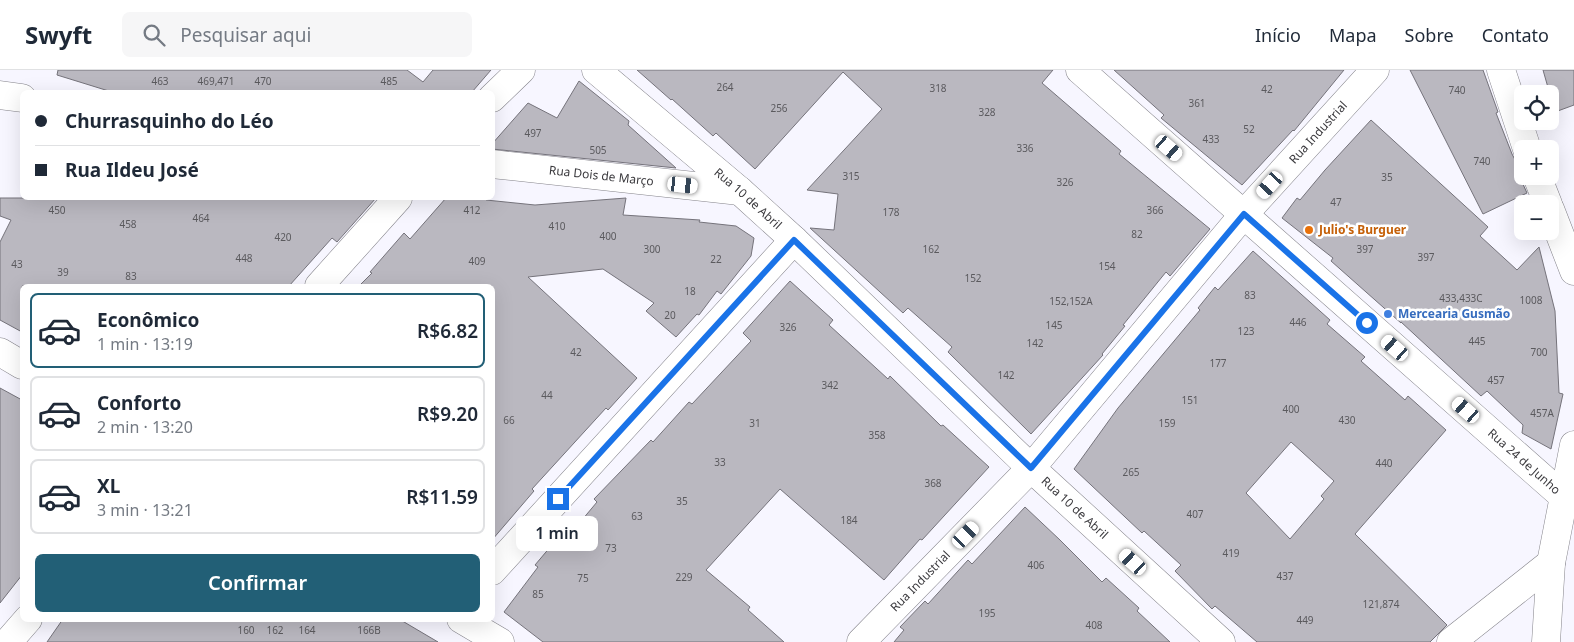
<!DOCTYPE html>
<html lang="pt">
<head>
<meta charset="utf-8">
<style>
  :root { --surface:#fff; --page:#f6f6f7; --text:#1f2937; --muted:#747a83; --line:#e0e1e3; --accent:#225f76 }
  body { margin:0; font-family:"Noto Sans",sans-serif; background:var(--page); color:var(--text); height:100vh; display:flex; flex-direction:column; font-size:19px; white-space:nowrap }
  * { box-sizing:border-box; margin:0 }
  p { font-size:16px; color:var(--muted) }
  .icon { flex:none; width:28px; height:28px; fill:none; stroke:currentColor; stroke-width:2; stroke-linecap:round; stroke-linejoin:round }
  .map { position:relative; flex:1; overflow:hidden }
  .details { position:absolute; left:20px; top:214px; width:475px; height:338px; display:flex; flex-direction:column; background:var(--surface); border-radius:8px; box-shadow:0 5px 20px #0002 }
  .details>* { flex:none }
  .guide { position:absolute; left:20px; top:20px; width:475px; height:110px; border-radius:8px; box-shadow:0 5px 20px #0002; display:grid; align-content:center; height:110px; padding:0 15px; background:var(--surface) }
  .controls { position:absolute; left:1514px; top:15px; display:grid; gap:10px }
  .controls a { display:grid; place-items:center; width:45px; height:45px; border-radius:8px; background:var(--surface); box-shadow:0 5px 20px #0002; font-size:25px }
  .end { position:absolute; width:22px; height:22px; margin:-11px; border:6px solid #1a73e8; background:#fff; box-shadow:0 0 0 2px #fff }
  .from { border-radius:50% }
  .bubble { position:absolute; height:35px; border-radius:8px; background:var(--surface); box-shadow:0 5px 20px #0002; font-size:16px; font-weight:600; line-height:35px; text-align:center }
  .car { position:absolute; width:15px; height:30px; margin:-15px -8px; border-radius:6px; box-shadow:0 0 4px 1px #0007; background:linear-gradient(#fff 24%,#345 0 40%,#fff 0 76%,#345 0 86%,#fff 0) }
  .guide b { display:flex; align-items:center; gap:18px; height:48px; font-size:19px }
  .guide b+b { border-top:1px solid var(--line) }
  .guide i { width:12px; height:12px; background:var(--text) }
  ul { padding:9px 0 0; list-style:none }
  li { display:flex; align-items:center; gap:15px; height:75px; margin:0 10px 8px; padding:0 5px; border:2px solid var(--line); border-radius:8px }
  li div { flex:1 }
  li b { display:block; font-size:19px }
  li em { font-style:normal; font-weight:600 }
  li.current { border-color:var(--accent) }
  li>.icon { width:45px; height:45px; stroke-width:1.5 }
  .action { display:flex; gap:10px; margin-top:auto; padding:10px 15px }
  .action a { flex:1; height:58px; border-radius:8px; background:var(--accent); color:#fff; font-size:20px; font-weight:600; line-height:58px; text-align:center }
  header { display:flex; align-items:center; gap:30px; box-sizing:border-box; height:70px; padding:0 25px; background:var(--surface); border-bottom:1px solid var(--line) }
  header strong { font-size:24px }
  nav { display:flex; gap:28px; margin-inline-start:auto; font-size:18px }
  .search { width:350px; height:45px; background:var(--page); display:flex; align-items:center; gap:12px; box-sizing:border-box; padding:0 18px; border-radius:8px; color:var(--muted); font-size:19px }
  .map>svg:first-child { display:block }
</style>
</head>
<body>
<header>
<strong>Swyft</strong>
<div class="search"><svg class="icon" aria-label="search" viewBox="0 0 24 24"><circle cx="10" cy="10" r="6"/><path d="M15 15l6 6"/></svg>Pesquisar aqui</div>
<nav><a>Início</a><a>Mapa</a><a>Sobre</a><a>Contato</a></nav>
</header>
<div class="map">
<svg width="1574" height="572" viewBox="0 0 1574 572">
  <rect width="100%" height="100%" fill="#f7f6ff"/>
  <g fill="#bab8c0" stroke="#75737b" fill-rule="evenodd">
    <polygon points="58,0 407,0 423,12 433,0 491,0 472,22 112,22 57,5"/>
    <polygon points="637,0 1053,0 1042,13 1121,81 1119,84 1210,159 1170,206 1166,202 1123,255 1125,256 1102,284 1103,285 1031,364 948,282 952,277 908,238 903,243 810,158 834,160 838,124 807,120 882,39 843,2 755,99 716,63 713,66 672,29 671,30"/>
    <polygon points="1114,0 1344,0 1294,61 1293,60 1242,115 1161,48 1164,45"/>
    <polygon points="1410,0 1483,0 1498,42 1496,43 1512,84 1522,103 1522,112 1527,123 1483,144"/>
    <polygon points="1543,0 1574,0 1574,35 1555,42"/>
    <polygon points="579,11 629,51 628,55 676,98 492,79 492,74 528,33 557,48"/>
    <polygon points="1371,50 1488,157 1480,166 1517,200 1539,177 1555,241 1559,323 1563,324 1551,379 1522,363 1523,355 1487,321 1481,326 1401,252 1401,253 1331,191 1333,188 1282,148 1297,128 1300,130 1325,100"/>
    <polygon points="0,128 376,128 337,172 332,168 289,216 22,216 22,262 0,250 0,172 11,150 0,146"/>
    <polygon points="446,128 487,128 486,130 535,135 626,128 623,145 700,150 699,152 736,156 754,168 751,186 721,224 717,221 699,245 697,244 676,267 646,241 654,233 603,199 528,207 637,308 608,340 606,338 532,419 534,421 492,470 492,216 359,216 372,203 370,202 404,163 410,169"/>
    <path d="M1253,181L1330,250L1327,254L1365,287L1361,291L1405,330L1408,326L1446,360L1355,464L1447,555L1430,572H1257L1215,536L1212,539L1175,501L1181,495L1144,461L1142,463L1074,399L1118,338L1200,240L1198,238L1215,217L1218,220ZM1291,372L1334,411L1321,426L1324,429L1290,469L1246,423Z"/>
    <polygon points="790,211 833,250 829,255 888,309 890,306 941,356 943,355 989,397 922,470 920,469 884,510 780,419 706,500 750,537 748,540 784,572 543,572 504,542 538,497 535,495 562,463 567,468 597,432 594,429 651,370 653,372 689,332 692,334 751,271 743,263"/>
    <polygon points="0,318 22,330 22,505 0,533"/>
    <polygon points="1025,437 1060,470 1102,512 1106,508 1139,538 1137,541 1170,572 894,572 904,560 900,557 925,531 928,534 968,490 972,494"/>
    <polygon points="63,549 399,549 438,572 47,572"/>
  </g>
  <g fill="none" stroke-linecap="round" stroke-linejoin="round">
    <defs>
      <g id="minor">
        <path id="s1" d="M596,0L740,121L794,170L1031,398L1221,572"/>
        <path id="s2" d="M1080,0L1564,427"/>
        <polyline points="0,25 22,28"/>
        <polyline points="492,28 521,0"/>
        <path id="s3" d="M492,94L740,121"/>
        <polyline points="319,216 398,128"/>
        <polyline points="0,282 22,295"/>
        <polyline points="492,501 794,170"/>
        <polyline points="461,549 500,572"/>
        <polyline points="8,572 28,549"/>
        <path id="s4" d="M861,572L1031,398L1244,144L1375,0"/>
        <polyline points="1451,572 1551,493"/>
      </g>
      <g id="tertiary">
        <polyline points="1501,0 1527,79"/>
        <polyline points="1537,106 1548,134"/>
        <polyline points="1550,139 1574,201"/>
        <polyline points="1546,572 1551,493 1574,375"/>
      </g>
    </defs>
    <use href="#minor" stroke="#84838a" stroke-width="29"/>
    <use href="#tertiary" stroke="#84838a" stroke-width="29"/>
    <use href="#minor" stroke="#fff" stroke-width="28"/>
    <use href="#tertiary" stroke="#fff" stroke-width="28"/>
  </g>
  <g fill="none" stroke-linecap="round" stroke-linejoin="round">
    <polyline stroke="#1a73e8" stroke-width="6" points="558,429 794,170 1031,398 1244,144 1367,253"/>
  </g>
  <circle fill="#e8710a" stroke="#fff" stroke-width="2" cx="1309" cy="160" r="5"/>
  <circle fill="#3f7fe0" stroke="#fff" stroke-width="2" cx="1388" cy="244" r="5"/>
  <g text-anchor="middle" stroke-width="5" stroke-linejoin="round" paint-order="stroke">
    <g font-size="10" fill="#5b5a5e">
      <text x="160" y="15">463</text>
      <text x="216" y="15">469,471</text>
      <text x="263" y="15">470</text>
      <text x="389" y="15">485</text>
      <text x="725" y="21">264</text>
      <text x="938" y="22">318</text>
      <text x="1267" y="23">42</text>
      <text x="1457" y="24">740</text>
      <text x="1197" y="37">361</text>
      <text x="779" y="42">256</text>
      <text x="987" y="46">328</text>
      <text x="1249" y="63">52</text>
      <text x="533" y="67">497</text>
      <text x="1211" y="73">433</text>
      <text x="1025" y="82">336</text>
      <text x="598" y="84">505</text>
      <text x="1482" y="95">740</text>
      <text x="851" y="110">315</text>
      <text x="1387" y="111">35</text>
      <text x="1065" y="116">326</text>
      <text x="1336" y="136">47</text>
      <text x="57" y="144">450</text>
      <text x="472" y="144">412</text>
      <text x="1155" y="144">366</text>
      <text x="891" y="146">178</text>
      <text x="201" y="152">464</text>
      <text x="128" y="158">458</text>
      <text x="557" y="160">410</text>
      <text x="1137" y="168">82</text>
      <text x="608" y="170">400</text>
      <text x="283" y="171">420</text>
      <text x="652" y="183">300</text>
      <text x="931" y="183">162</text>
      <text x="1365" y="183">397</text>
      <text x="1426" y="191">397</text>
      <text x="244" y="192">448</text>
      <text x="716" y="193">22</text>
      <text x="477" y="195">409</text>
      <text x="17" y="198">43</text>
      <text x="1107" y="200">154</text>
      <text x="63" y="206">39</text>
      <text x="131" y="210">83</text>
      <text x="973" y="212">152</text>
      <text x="690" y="225">18</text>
      <text x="1250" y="229">83</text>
      <text x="1461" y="232">433,433C</text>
      <text x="1531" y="234">1008</text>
      <text x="1071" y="235">152,152A</text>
      <text x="670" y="249">20</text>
      <text x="1298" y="256">446</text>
      <text x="1054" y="259">145</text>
      <text x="788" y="261">326</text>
      <text x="1246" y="265">123</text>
      <text x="1477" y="275">445</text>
      <text x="1035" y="277">142</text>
      <text x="576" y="286">42</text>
      <text x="1539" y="286">700</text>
      <text x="1218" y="297">177</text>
      <text x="1006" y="309">142</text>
      <text x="1496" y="314">457</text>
      <text x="830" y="319">342</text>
      <text x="547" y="329">44</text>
      <text x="1190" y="334">151</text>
      <text x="1291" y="343">400</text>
      <text x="1542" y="347">457A</text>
      <text x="509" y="354">66</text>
      <text x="1347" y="354">430</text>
      <text x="755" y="357">31</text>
      <text x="1167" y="357">159</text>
      <text x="877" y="369">358</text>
      <text x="720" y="396">33</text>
      <text x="1384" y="397">440</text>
      <text x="1131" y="406">265</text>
      <text x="933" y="417">368</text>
      <text x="682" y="435">35</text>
      <text x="1195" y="448">407</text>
      <text x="637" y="450">63</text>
      <text x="849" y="454">184</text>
      <text x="611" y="482">73</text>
      <text x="1231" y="487">419</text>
      <text x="1036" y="499">406</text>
      <text x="1285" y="510">437</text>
      <text x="684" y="511">229</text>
      <text x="583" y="512">75</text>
      <text x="538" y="528">85</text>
      <text x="1381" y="538">121,874</text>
      <text x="987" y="547">195</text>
      <text x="1305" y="554">449</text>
      <text x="1094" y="559">408</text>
      <text x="246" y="564">160</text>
      <text x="275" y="564">162</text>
      <text x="307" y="564">164</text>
      <text x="369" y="564">166B</text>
    </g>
    <g font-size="12" fill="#3b3a3e" stroke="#fff">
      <text dy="4" stroke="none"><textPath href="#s4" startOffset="685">Rua Industrial</textPath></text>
      <text dy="4" stroke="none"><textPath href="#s3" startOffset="110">Rua Dois de Março</textPath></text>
      <text dy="4" stroke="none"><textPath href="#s1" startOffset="199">Rua 10 de Abril</textPath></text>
      <text dy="4" stroke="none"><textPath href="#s2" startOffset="592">Rua 24 de Junho</textPath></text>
      <text dy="4" stroke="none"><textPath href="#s1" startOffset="649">Rua 10 de Abril</textPath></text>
      <text dy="4" stroke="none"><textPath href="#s4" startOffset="85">Rua Industrial</textPath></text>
    </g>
    <g font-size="12" font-weight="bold" fill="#c56008" stroke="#fff" text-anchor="start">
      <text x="1319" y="164">Julio's Burguer</text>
    </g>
    <g font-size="12" font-weight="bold" fill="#366cbe" stroke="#fff" text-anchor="start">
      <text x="1398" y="248">Mercearia Gusmão</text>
    </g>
  </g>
</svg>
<div class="controls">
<a><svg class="icon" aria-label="locate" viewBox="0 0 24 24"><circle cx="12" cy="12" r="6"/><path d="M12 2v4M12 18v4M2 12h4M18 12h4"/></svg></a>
<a>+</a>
<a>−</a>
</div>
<i class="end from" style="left:1367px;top:253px"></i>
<i class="end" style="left:558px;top:429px"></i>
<div class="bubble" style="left:516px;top:446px;width:82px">1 min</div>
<i class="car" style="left:1169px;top:78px;rotate:131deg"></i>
<i class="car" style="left:683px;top:115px;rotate:96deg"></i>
<i class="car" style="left:1270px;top:115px;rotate:222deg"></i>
<i class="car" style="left:1395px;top:278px;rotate:311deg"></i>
<i class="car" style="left:1466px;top:340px;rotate:311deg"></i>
<i class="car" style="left:966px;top:465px;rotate:44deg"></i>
<i class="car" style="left:1133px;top:492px;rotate:312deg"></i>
<div class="guide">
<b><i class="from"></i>Churrasquinho do Léo</b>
<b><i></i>Rua Ildeu José</b>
</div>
<section class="details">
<ul>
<li class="current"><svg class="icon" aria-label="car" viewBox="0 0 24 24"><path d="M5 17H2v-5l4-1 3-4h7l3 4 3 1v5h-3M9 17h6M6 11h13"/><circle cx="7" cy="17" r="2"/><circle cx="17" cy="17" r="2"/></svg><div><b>Econômico</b><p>1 min · 13:19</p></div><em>R$6.82</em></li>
<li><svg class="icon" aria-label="car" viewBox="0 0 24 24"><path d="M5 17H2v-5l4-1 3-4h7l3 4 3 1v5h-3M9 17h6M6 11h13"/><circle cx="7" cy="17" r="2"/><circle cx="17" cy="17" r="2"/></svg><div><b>Conforto</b><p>2 min · 13:20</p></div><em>R$9.20</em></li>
<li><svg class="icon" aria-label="car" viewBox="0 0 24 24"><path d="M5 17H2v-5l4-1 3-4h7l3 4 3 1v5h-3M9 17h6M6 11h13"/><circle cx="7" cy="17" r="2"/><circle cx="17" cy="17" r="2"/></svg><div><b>XL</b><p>3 min · 13:21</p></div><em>R$11.59</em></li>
</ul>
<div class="action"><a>Confirmar</a></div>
</section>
</div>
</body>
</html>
